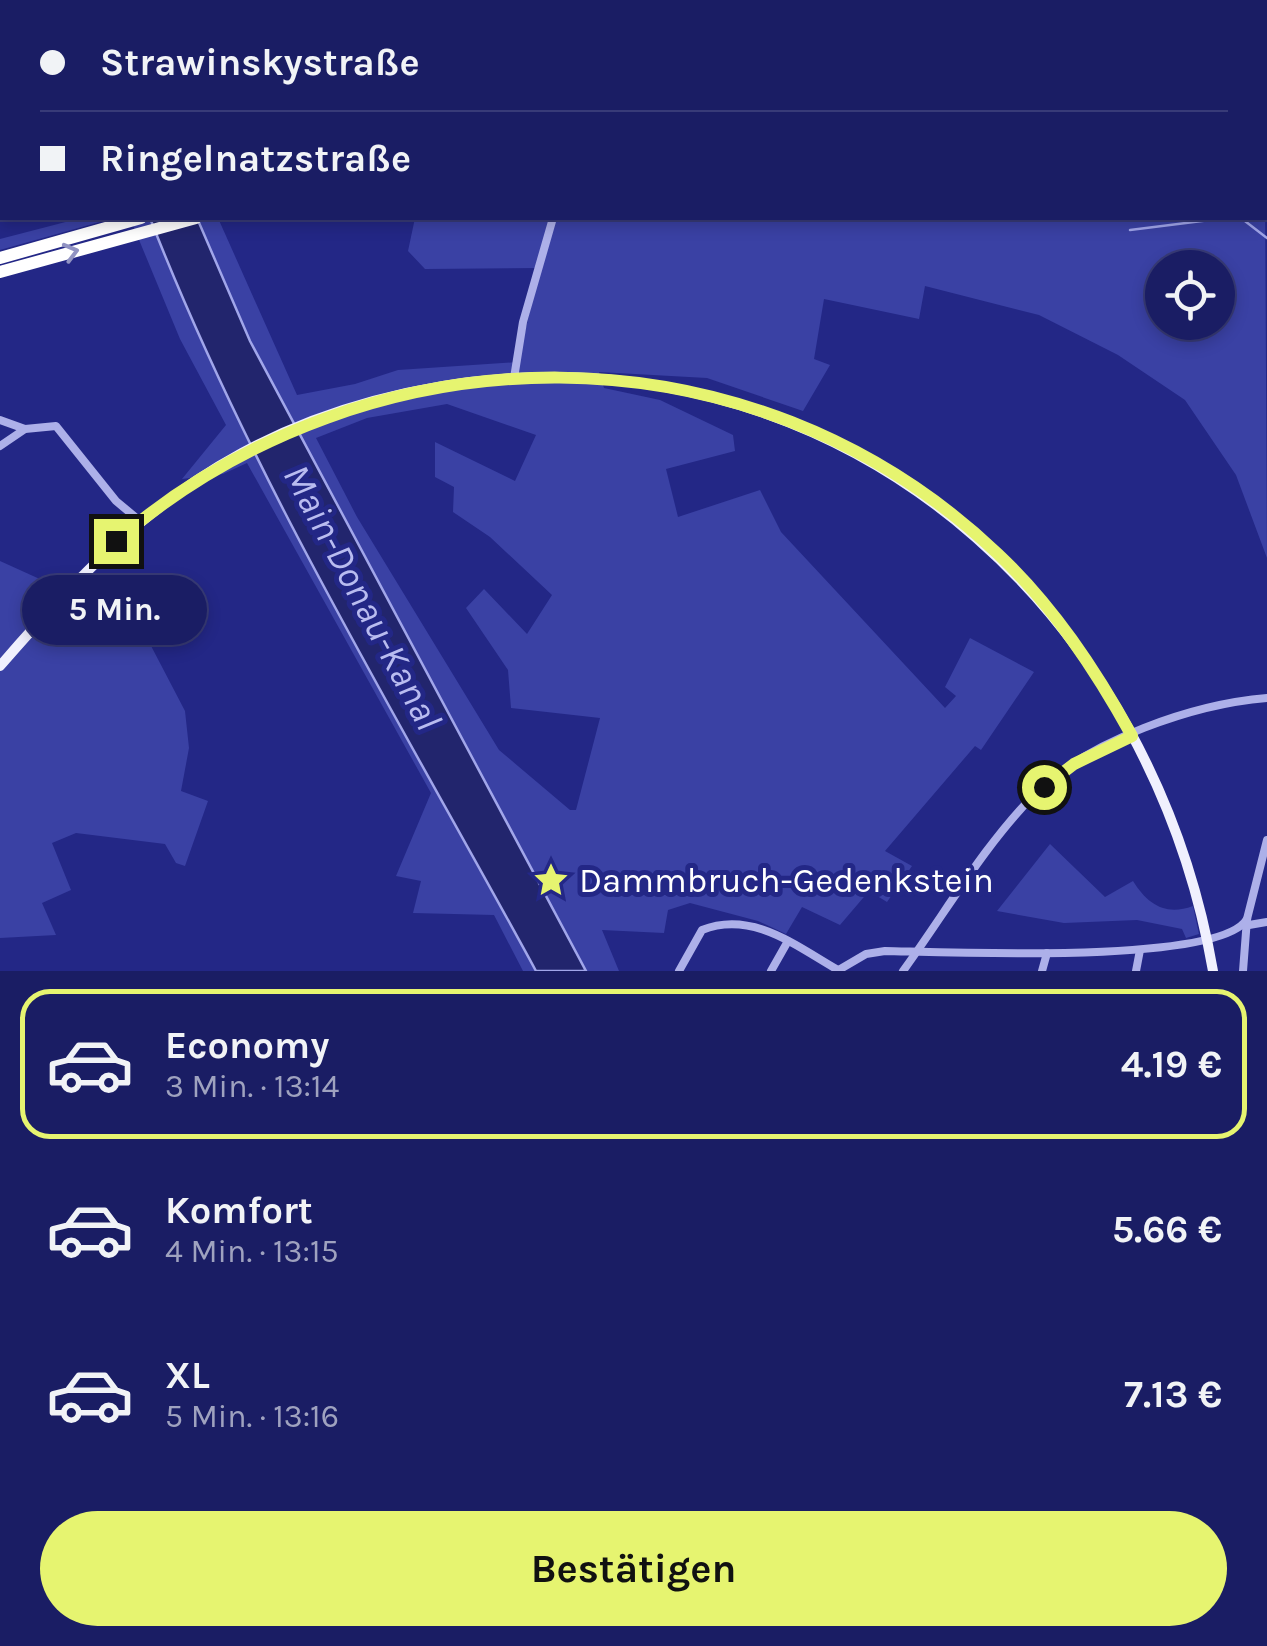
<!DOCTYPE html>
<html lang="de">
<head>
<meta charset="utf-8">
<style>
  :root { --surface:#1a1d64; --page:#272a6d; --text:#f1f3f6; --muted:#9fa2bf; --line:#383b78; --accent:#e6f470 }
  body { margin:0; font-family:Karla,sans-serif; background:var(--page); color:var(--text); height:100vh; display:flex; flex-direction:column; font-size:38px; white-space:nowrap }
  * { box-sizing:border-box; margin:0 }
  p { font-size:32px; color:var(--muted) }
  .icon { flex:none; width:55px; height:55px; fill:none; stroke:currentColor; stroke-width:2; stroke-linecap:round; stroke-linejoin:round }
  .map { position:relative; height:971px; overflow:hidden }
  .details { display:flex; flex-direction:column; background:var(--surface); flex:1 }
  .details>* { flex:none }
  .hud { position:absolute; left:0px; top:0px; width:1268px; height:220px; box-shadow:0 5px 15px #0003,0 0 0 2px var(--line); display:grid; align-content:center; height:220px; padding:0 40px; background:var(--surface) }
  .tools { position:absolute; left:1145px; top:250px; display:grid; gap:20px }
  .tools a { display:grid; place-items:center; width:90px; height:90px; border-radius:50%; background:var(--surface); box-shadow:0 5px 15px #0003,0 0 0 2px var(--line); font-size:50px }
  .end { position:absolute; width:45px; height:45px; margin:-22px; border:12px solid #e6f470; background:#111; box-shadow:0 0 0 5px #111 }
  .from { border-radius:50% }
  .bubble { position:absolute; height:70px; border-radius:35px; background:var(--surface); box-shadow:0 5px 15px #0003,0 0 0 2px var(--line); font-size:32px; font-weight:700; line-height:70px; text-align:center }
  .hud b { display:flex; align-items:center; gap:35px; height:95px; font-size:38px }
  .hud b+b { border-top:2px solid var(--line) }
  .hud i { width:25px; height:25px; background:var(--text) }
  ul { padding:18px 0 0; list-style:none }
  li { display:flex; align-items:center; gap:30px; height:150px; margin:0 20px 15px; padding:0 20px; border:5px solid transparent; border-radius:30px }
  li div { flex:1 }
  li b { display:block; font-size:38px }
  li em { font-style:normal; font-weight:700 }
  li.selected { border-color:var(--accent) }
  li>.icon { width:90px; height:90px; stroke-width:1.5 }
  .button { display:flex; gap:20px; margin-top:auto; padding:20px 40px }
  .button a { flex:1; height:115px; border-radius:60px; background:var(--accent); color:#111; font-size:40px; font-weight:700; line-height:115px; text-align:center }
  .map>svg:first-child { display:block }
</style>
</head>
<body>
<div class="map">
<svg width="1267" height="971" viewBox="0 0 1267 971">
  <rect width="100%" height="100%" fill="#232786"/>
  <g fill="#3a41a4" fill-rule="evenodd">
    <polygon points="291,0 712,0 707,2"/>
    <polygon points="778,0 1006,0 1008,2 773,2"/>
    <polygon points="1030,0 1267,0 1267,173 1265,2"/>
    <path d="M1265,190L1267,558L1236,475L1185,400L1118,355L1039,315L925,286L919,319L824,299L814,359L830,365L803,411L707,378L599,372L604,388L660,400L733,435L735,451L666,469L678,517L760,490L781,532L945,708L956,696L945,687L970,638L1034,672L981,750L975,746L885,851L912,866L887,902L869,891L840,925L802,907L786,934L758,921L690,903L668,910L664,933L602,930L619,971H586L250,341L197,218H218L297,395L355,384L398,370L518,362L540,268L425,269L408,251L415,218H1265ZM1162,268H1218V322H1162ZM447,404L536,435L515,481L435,442V477L454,487L453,512L490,537L552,595L527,634L484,589L466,608L508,670L511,708L600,718L576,810H570L499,750L357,517L316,438L367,418Z"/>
    <polygon points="81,218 114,218 0,250 0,239"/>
    <polygon points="130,218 150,218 277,494 536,971 523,971 494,915 413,913 421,881 396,876 431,793 247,463 223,474 182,479 226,425 180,339"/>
    <polygon points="0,561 64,590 76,579 137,619 185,711 189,748 181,791 208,801 185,866 176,863 165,844 76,833 52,843 71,890 42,903 56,935 0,938"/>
    <path d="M1050,844L1105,897L1133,881C1148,905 1166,916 1193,906L1199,934L1186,938L1182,929L1137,920L1064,923L997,911Z"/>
  </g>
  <path fill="#22256d" stroke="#a1a6ea" stroke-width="2.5" d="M150,218H197L250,341L586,971H536C402,724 252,480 150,218Z"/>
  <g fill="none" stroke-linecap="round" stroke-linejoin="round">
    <g stroke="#a1a6ea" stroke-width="2.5">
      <polyline points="1188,0 1190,2"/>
      <polyline points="1265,62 1267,63"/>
      <polyline points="1241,218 1267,238"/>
      <polyline points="1130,230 1226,218"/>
    </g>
    <g stroke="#adb0e9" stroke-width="8">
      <polyline points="466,0 469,2"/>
      <polyline points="514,378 523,322 553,218"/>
      <polyline points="0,420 25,429"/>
      <polyline points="0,446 25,429 56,426 116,501 140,521"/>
      <polyline points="1249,925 1267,922"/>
      <path d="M679,971L702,930C752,910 796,946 838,970"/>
      <polyline points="771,971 788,941"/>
      <path d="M837,971L866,954L885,951C944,952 1220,965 1247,919"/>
      <path d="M903,971C946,912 984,845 1036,793C1089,740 1194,704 1267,698"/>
      <polyline points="1042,971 1047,953"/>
      <polyline points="1136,971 1140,950"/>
      <polyline points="1243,971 1247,919 1267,840"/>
    </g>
    <path stroke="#f0f0fe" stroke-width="10" d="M0,666C72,583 144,506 242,453C325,408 420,384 514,378C874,359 1153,625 1213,971"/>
    <g stroke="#fff" stroke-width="12">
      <polyline points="728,2 733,0"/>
      <polyline points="755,2 760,0"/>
      <polyline points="0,258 141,218"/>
      <polyline points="0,272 196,218"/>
    </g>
  </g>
  <defs><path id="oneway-chevron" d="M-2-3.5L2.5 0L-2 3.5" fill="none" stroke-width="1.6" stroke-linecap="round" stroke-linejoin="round" transform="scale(2.5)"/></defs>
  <use stroke="#9193c2" href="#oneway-chevron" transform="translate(71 252) rotate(-15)"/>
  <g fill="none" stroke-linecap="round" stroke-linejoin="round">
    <path stroke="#e6f470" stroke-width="12" d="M116,541C370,323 751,319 998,554C1053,606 1095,669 1132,736L1074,764L1044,787"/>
  </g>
  <defs>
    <symbol id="sight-bare" viewBox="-9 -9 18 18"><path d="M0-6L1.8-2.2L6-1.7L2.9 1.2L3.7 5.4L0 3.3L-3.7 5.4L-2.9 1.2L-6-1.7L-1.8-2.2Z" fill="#e6f470" stroke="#232786" stroke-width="2.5" paint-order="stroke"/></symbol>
  </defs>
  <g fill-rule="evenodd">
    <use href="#sight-bare" x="526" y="855" width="50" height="50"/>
  </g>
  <g text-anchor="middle" stroke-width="10" stroke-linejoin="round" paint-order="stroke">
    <g font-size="35" fill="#fff" stroke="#232786" text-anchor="start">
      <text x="579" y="892">Dammbruch-Gedenkstein</text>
    </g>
    <g font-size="38" font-style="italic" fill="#b9bcf0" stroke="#232786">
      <text transform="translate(363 597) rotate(62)" y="13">Main-Donau-Kanal</text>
    </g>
  </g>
</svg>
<div class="tools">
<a><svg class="icon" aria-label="locate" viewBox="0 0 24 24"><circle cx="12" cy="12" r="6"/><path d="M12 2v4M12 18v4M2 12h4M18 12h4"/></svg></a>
</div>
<i class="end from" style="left:1044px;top:787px"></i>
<i class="end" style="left:116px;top:541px"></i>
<div class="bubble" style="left:22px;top:575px;width:185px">5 Min.</div>
<div class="hud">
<b><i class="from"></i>Strawinskystraße</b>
<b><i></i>Ringelnatzstraße</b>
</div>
</div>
<section class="details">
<ul>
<li class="selected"><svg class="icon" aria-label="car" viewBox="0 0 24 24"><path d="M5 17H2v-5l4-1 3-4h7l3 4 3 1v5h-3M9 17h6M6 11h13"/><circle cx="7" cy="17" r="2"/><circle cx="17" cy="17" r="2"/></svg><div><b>Economy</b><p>3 Min. · 13:14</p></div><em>4.19 €</em></li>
<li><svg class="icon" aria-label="car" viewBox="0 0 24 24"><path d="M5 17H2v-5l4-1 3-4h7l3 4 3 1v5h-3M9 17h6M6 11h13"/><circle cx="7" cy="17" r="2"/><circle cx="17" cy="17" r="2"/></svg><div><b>Komfort</b><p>4 Min. · 13:15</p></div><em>5.66 €</em></li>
<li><svg class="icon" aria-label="car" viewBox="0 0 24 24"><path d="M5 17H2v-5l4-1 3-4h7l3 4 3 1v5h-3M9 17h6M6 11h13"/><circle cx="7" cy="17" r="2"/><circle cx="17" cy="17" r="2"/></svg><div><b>XL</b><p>5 Min. · 13:16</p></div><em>7.13 €</em></li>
</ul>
<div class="button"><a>Bestätigen</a></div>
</section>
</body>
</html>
